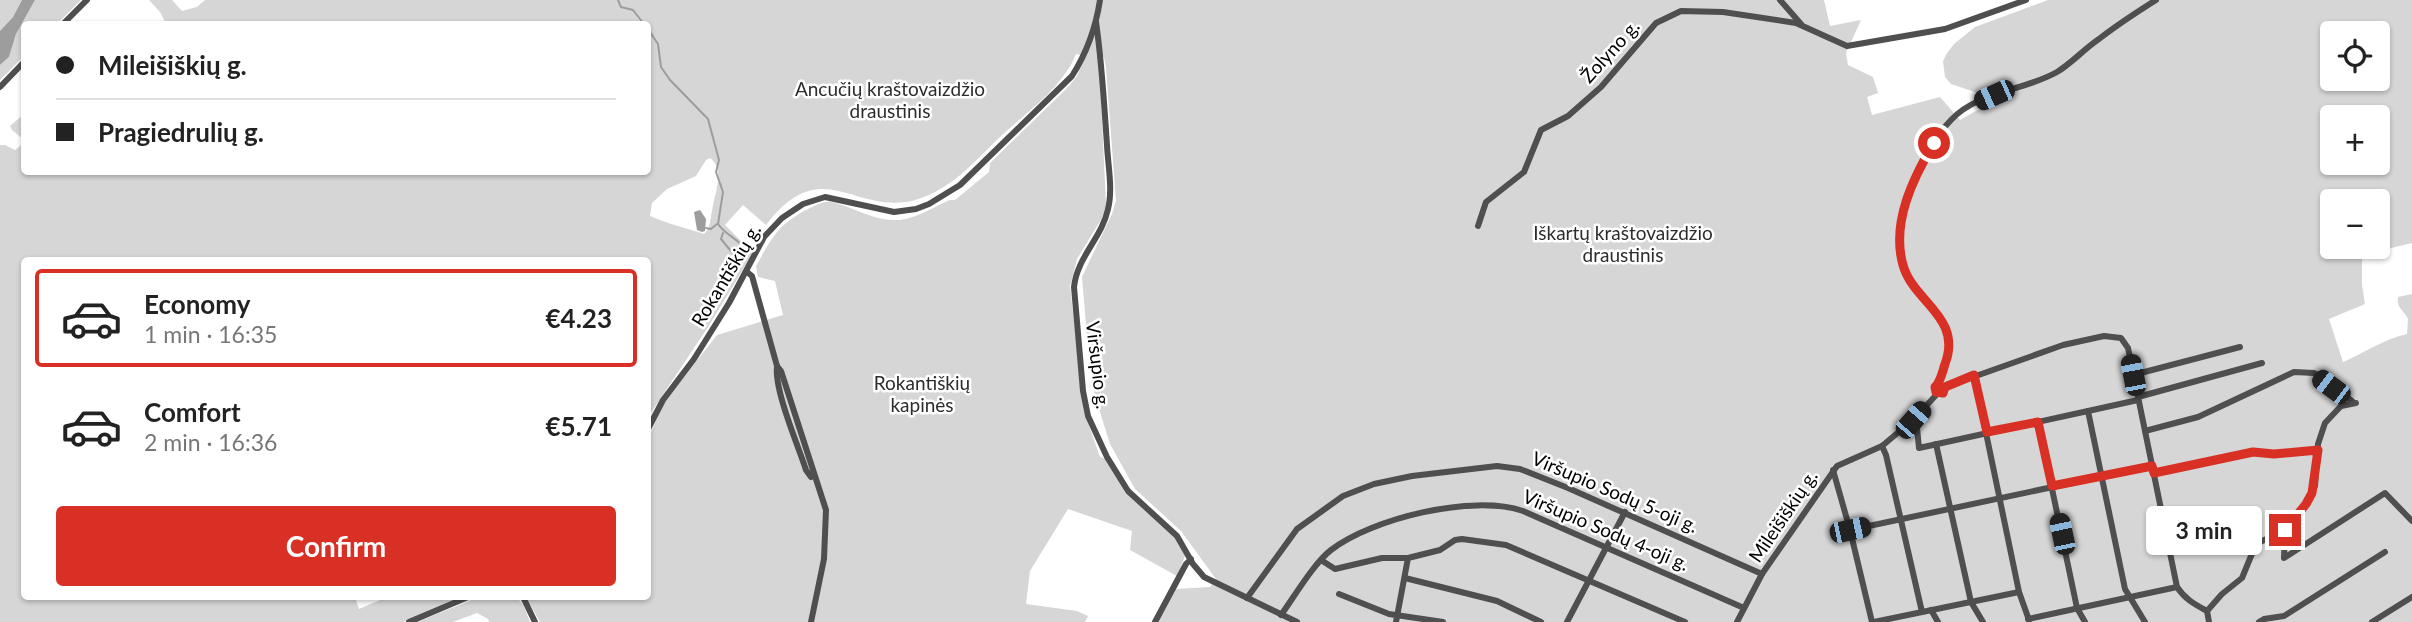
<!DOCTYPE html>
<html lang="en">
<head>
<meta charset="utf-8">
<style>
  :root { --surface:#fff; --page:#f2f2f2; --text:#222; --muted:#767676; --line:#e0e0e0; --accent:#d93025 }
  body { margin:0; font-family:Lato,sans-serif; background:var(--page); color:var(--text); height:100vh; display:flex; flex-direction:column; font-size:26px; white-space:nowrap }
  * { box-sizing:border-box; margin:0 }
  p { font-size:23px; color:var(--muted) }
  .icon { flex:none; width:38px; height:38px; fill:none; stroke:currentColor; stroke-width:2; stroke-linecap:round; stroke-linejoin:round }
  .map { position:relative; flex:1; overflow:hidden }
  .sheet { position:absolute; left:21px; top:257px; width:630px; height:343px; display:flex; flex-direction:column; background:var(--surface); border-radius:7px; box-shadow:0 2px 5px #0004 }
  .sheet>* { flex:none }
  .banner { position:absolute; left:21px; top:21px; width:630px; height:154px; border-radius:7px; box-shadow:0 2px 5px #0004; display:grid; align-content:center; height:154px; padding:0 35px; background:var(--surface) }
  .controls { position:absolute; left:2320px; top:21px; display:grid; gap:14px }
  .controls a { display:grid; place-items:center; width:70px; height:70px; border-radius:7px; background:var(--surface); box-shadow:0 2px 5px #0004; font-size:35px }
  .end { position:absolute; width:32px; height:32px; margin:-16px; border:9px solid #d93025; background:#fff; box-shadow:0 0 0 4px #fff }
  .from { border-radius:50% }
  .bubble { position:absolute; height:49px; border-radius:7px; background:var(--surface); box-shadow:0 2px 5px #0004; font-size:23px; font-weight:700; line-height:49px; text-align:center }
  .car { position:absolute; width:21px; height:42px; margin:-21px -10px; border-radius:9px; box-shadow:0 0 5px 2px #0007; background:linear-gradient(#222 24%,#8ab4d8 0 40%,#222 0 76%,#8ab4d8 0 86%,#222 0) }
  .banner b { display:flex; align-items:center; gap:24px; height:66px; font-size:26px }
  .banner b+b { border-top:2px solid var(--line) }
  .banner i { width:18px; height:18px; background:var(--text) }
  ul { padding:12px 0 0; list-style:none }
  li { display:flex; align-items:center; gap:21px; height:98px; margin:0 14px 10px; padding:0 21px; border:4px solid transparent; border-radius:7px }
  li div { flex:1 }
  li b { display:block; font-size:26px }
  li em { font-style:normal; font-weight:700 }
  li.current { border-color:var(--accent) }
  li>.icon { width:63px; height:63px; stroke-width:1.5 }
  .button { display:flex; gap:14px; margin-top:auto; padding:14px 35px }
  .button a { flex:1; height:80px; border-radius:7px; background:var(--accent); color:#fff; font-size:28px; font-weight:700; line-height:80px; text-align:center }
  .map>svg:first-child { display:block }
</style>
</head>
<body>
<div class="map">
<svg width="2412" height="622" viewBox="0 0 2412 622">
  <rect width="100%" height="100%" fill="#fff"/>
  <g fill="#d6d6d6" fill-rule="evenodd">
    <polygon points="0,0 22,0 13,17 0,31"/>
    <polygon points="35,0 81,0 57,24 24,24 24,56 0,80 0,65 9,57 16,34"/>
    <path d="M149,0H172L182,11L197,7L205,0H1824L1830,26L1861,20L1846,53L1848,65L1873,77L1878,93L1867,97L1872,115L1940,97L1960,120L1983,107L1982,98L1975,92L1951,84L1945,77L1943,61L1947,53L1954,44L1975,27L2048,0H2412V243L2362,255V285L2365,304L2329,319L2343,362C2364,353 2384,339 2407,334L2408,319C2404,310 2396,308 2398,297L2412,294V622H1157L1175,589L1210,587L1216,579L1181,531L1135,489L1110,444L1095,396L1089,361L1082,277L1112,214L1116,201L1106,68L1104,57L1099,56L1106,205L1102,218L1077,259L1070,286L1084,412L1100,457L1106,459L1125,492L1172,532L1185,556L1177,576L1130,550L1132,531L1068,509L1030,571L1026,604L1077,611L1088,616L1085,622H540L526,597H648V440L663,404L717,335L783,315L775,281L758,277L756,266C773,236 778,224 810,208C817,205 823,201 831,202C852,206 871,220 894,220C913,221 933,207 950,200H955L989,172L990,163L1069,86L1077,76L1086,56L1076,54C1063,87 1027,112 1001,136C986,150 971,167 954,180C942,189 927,197 912,201C851,213 821,153 766,225L743,205L725,225L753,253L708,327L648,417V261H24V597H355L359,609L387,597H461L403,622H0V145H5L15,150L24,143V172H648V24H166L160,12ZM2333,33H2378V79H2333ZM2333,117H2378V163H2333ZM710,158C726,170 714,195 712,211C710,219 711,225 706,232L704,234C686,228 668,224 650,216L652,203L667,189L696,176L706,160ZM2333,201H2378V247H2333Z"/>
    <polygon points="24,114 24,140 12,130 10,126"/>
    <polygon points="479,597 516,597 523,604 530,622 489,622 488,619 477,613 453,622 417,622"/>
  </g>
  <g fill="#9d9d9d">
    <polygon points="22,0 35,0 16,34 9,57 0,65 0,31 13,17"/>
    <polygon points="700,210 706,219 705,231 702,232 697,230 694,212"/>
  </g>
  <g fill="none" stroke-linecap="round" stroke-linejoin="round">
    <g stroke="#9d9d9d" stroke-width="2">
      <polyline points="618,0 621,7 633,10 644,24"/>
      <path d="M648,29L658,44L661,67L670,80L708,119L719,160L716,172L723,192L718,224C726,236 740,239 747,252"/>
      <polyline points="706,228 711,229 717,224"/>
      <polyline points="723,233 721,239 739,261"/>
    </g>
    <g stroke="#4f4f4f" stroke-width="6">
      <polyline points="1780,0 1801,24"/>
      <path d="M1096,22C1102,63 1104,103 1107,145C1108,166 1113,189 1108,209C1102,238 1077,257 1074,287L1083,391L1088,416L1107,457L1128,491L1177,536L1193,564L1204,577L1297,622"/>
      <polyline points="63,24 87,0"/>
      <polyline points="0,87 24,62"/>
      <polyline points="1478,226 1486,202 1524,172 1541,130 1568,116 1601,87 1656,23 1681,11 1723,12 1796,23 1847,46 1945,29 2026,0"/>
      <polyline points="747,272 752,276 777,366 781,371 826,510 824,559 811,622"/>
      <path d="M777,366C774,390 798,445 806,470L811,477"/>
      <polyline points="2133,375 2240,347"/>
      <path d="M1945,387L2063,345L2104,336L2121,338L2128,348L2177,587C2185,599 2194,604 2207,611L2209,622"/>
      <path d="M1938,393L1935,387C1941,381 1942,374 1945,364C1963,318 1915,303 1904,267C1889,222 1920,152 1951,120C1978,91 2024,91 2057,72C2072,63 2084,49 2099,39C2117,25 2137,12 2156,0"/>
      <polyline points="2138,397 2262,363"/>
      <polyline points="2088,411 2138,400"/>
      <polyline points="1913,420 1917,428 1919,448 2088,411 2125,589 2145,622"/>
      <polyline points="2038,422 2077,608 2085,622"/>
      <path d="M648,429L663,400L694,359L729,303L764,237L782,218L803,204L825,197L894,212L916,209L929,204L960,185L1072,76C1086,54 1096,26 1100,0"/>
      <polyline points="2145,431 2198,417 2294,372 2314,373 2352,401"/>
      <polyline points="1936,444 1971,602 1983,622"/>
      <polyline points="1882,446 1886,455 1922,612"/>
      <polyline points="1833,470 1850,530 2152,466"/>
      <polyline points="2153,473 2253,452 2274,454 2318,450"/>
      <polyline points="1850,530 1872,622"/>
      <polyline points="2285,530 2284,558 2385,493 2412,521"/>
      <polyline points="1321,560 1335,569 1382,558 1408,558"/>
      <polyline points="1405,578 1497,601 1541,622"/>
      <polyline points="2019,592 2029,620"/>
      <polyline points="1339,594 1389,614 1443,622"/>
      <polyline points="523,597 535,622"/>
      <polyline points="1247,598 1297,529 1343,496 1374,484 1412,476 1497,466 1520,469 1568,488 1762,574"/>
      <polyline points="1931,610 1938,622"/>
      <polyline points="2207,611 2222,594 2242,578 2256,544 2285,530 2306,504 2315,486 2318,444 2325,423 2341,406 2356,403"/>
      <path d="M1281,615C1294,597 1314,563 1331,550C1373,518 1472,494 1523,511L1744,608"/>
      <polyline points="2028,619 2177,587"/>
      <polyline points="409,622 468,597"/>
      <polyline points="1155,622 1186,564 1191,559"/>
      <polyline points="1396,622 1408,558 1440,550 1455,540 1462,539 1506,545 1685,622"/>
      <polyline points="1567,622 1625,512"/>
      <polyline points="1737,622 1762,574 1837,466 1882,446 1913,420 1938,393 1944,392 1945,386"/>
      <polyline points="1874,622 2019,592 1974,375"/>
      <polyline points="2259,622 2264,619 2284,616 2385,552"/>
      <polyline points="2372,622 2412,597"/>
    </g>
  </g>
  <g fill="none" stroke-linecap="round" stroke-linejoin="round">
    <path stroke="#d93025" stroke-width="9" d="M1934,143C1913,178 1891,223 1903,265C1913,302 1963,317 1945,364C1942,373 1941,381 1935,387L1936,392L1943,393L1945,387L1974,375L1987,432L2038,422L2052,486L2152,466L2154,473L2253,452L2274,454L2318,450L2312,493L2306,504L2285,530"/>
  </g>
  <g text-anchor="middle" stroke-width="5" stroke-linejoin="round" paint-order="stroke">
    <g font-size="19" fill="#000" stroke="#fff">
      <text transform="translate(1610 51) rotate(-48)" y="7">Žolyno g.</text>
      <text transform="translate(726 275) rotate(-59)" y="7">Rokantiškių g.</text>
      <text transform="translate(1098 365) rotate(83)" y="7">Viršupio g.</text>
      <text transform="translate(1615 492) rotate(23)" y="7">Viršupio Sodų 5-oji g.</text>
      <text transform="translate(1783 516) rotate(-56)" y="7">Mileišiškių g.</text>
      <text transform="translate(1606 530) rotate(23)" y="7">Viršupio Sodų 4-oji g.</text>
    </g>
    <g font-size="19" fill="#2d2d2d" stroke="#fff">
      <text x="890" y="96">Ancučių kraštovaizdžio<tspan x="890" dy="22">draustinis</tspan></text>
      <text x="1623" y="240">Iškartų kraštovaizdžio<tspan x="1623" dy="22">draustinis</tspan></text>
      <text x="922" y="390">Rokantiškių<tspan x="922" dy="22">kapinės</tspan></text>
    </g>
  </g>
</svg>
<div class="controls">
<a><svg class="icon" aria-label="locate" viewBox="0 0 24 24"><circle cx="12" cy="12" r="6"/><path d="M12 2v4M12 18v4M2 12h4M18 12h4"/></svg></a>
<a>+</a>
<a>−</a>
</div>
<i class="end from" style="left:1934px;top:143px"></i>
<i class="end" style="left:2285px;top:530px"></i>
<div class="bubble" style="left:2146px;top:506px;width:116px">3 min</div>
<i class="car" style="left:1994px;top:95px;rotate:246deg"></i>
<i class="car" style="left:2133px;top:375px;rotate:349deg"></i>
<i class="car" style="left:2331px;top:387px;rotate:307deg"></i>
<i class="car" style="left:1913px;top:420px;rotate:41deg"></i>
<i class="car" style="left:1850px;top:530px;rotate:78deg"></i>
<i class="car" style="left:2062px;top:534px;rotate:348deg"></i>
<div class="banner">
<b><i class="from"></i>Mileišiškių g.</b>
<b><i></i>Pragiedrulių g.</b>
</div>
<section class="sheet">
<ul>
<li class="current"><svg class="icon" aria-label="car" viewBox="0 0 24 24"><path d="M5 17H2v-5l4-1 3-4h7l3 4 3 1v5h-3M9 17h6M6 11h13"/><circle cx="7" cy="17" r="2"/><circle cx="17" cy="17" r="2"/></svg><div><b>Economy</b><p>1 min · 16:35</p></div><em>€4.23</em></li>
<li><svg class="icon" aria-label="car" viewBox="0 0 24 24"><path d="M5 17H2v-5l4-1 3-4h7l3 4 3 1v5h-3M9 17h6M6 11h13"/><circle cx="7" cy="17" r="2"/><circle cx="17" cy="17" r="2"/></svg><div><b>Comfort</b><p>2 min · 16:36</p></div><em>€5.71</em></li>
</ul>
<div class="button"><a>Confirm</a></div>
</section>
</div>
</body>
</html>
